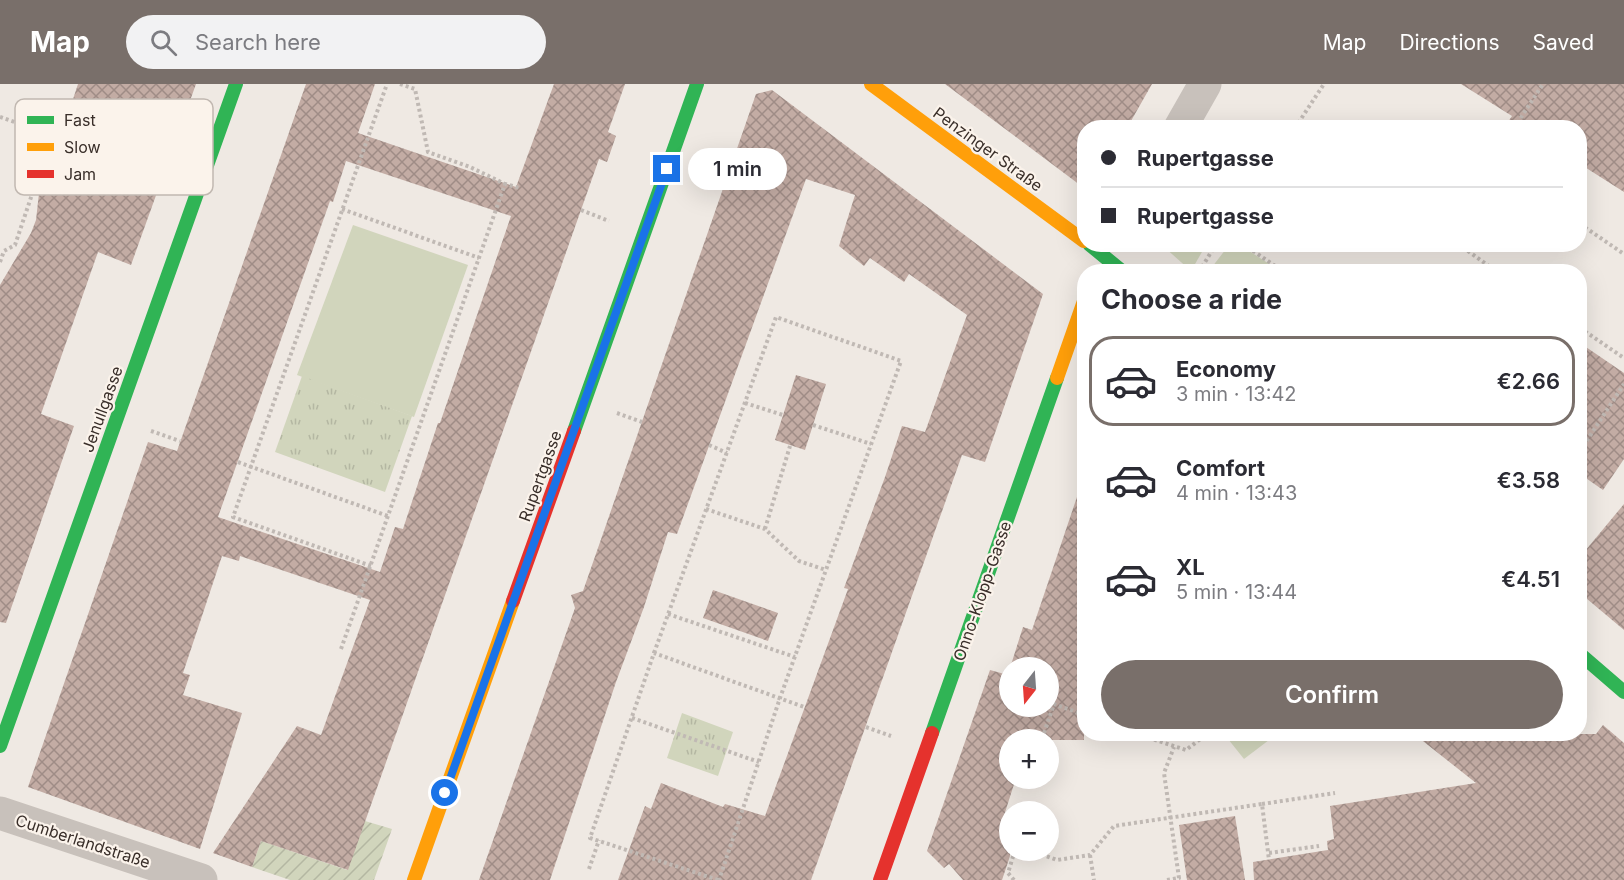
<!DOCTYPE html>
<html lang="en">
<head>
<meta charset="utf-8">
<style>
  :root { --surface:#fff; --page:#f2f2f3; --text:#2b2b33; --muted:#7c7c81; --line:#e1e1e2; --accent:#796f6a }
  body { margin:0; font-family:Inter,sans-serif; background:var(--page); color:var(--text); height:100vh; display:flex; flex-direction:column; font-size:22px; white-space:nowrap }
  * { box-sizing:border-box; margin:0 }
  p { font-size:20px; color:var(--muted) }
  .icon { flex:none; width:33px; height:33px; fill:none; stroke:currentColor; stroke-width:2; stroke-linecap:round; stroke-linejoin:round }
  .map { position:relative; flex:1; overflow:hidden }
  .panel { position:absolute; left:1077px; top:180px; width:510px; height:477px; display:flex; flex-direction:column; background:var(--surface); border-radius:24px; box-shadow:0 6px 24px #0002 }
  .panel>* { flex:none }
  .top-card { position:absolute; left:1077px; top:36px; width:510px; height:132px; border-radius:24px; box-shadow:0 6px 24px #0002; display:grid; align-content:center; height:132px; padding:0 24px; background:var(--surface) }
  .needle { width:39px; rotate:197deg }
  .buttons { position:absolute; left:999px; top:573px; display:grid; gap:12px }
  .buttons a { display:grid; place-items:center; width:60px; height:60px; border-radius:50%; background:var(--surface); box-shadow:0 6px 24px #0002; font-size:30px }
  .end { position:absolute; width:27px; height:27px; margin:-14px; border:8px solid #1a73e8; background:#fff; box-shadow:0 0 0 3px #fff }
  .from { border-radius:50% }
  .bubble { position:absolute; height:42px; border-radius:21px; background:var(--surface); box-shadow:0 6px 24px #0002; font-size:20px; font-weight:600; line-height:42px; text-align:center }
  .top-card b { display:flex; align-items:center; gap:21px; height:57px; font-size:22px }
  .top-card b+b { border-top:2px solid var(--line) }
  .top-card i { width:15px; height:15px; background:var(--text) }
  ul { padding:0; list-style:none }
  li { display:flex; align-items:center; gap:18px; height:90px; margin:0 12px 9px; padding:0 12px; border:3px solid transparent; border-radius:24px }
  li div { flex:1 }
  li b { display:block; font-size:22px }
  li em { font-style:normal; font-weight:600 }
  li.active { border-color:var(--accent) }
  li>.icon { width:54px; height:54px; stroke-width:1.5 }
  h2 { padding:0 24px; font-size:27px; line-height:72px }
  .button { display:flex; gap:12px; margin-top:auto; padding:12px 24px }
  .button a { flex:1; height:69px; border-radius:36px; background:var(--accent); color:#fff; font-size:24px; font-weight:600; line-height:69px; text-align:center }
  header { display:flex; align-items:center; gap:36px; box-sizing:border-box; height:84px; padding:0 30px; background:var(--accent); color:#fff }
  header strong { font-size:28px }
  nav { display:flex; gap:33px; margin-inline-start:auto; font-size:21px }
  .search { width:420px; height:54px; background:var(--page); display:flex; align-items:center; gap:15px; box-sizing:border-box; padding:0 21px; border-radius:33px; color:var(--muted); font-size:22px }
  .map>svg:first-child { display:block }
</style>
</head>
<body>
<header>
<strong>Map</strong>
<div class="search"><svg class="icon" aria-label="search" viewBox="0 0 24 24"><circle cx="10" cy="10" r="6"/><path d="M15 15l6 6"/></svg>Search here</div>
<nav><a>Map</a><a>Directions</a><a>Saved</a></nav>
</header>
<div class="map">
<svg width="1624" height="796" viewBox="0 0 1624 796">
  <defs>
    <pattern id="park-tufts" width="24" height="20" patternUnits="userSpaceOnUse" patternTransform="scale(1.5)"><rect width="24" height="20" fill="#d1d5bc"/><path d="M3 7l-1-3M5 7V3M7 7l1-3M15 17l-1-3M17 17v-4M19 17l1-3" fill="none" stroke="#b4b7a2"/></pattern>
    <pattern id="garden-furrows" width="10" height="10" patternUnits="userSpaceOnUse" patternTransform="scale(1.5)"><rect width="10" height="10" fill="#d1d5bc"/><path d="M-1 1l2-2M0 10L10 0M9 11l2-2" fill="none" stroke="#b4b7a2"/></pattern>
    <pattern id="building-cross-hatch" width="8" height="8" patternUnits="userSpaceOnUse" patternTransform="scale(1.5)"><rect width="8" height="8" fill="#c3aca4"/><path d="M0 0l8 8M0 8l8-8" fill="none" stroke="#9f8c86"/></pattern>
  </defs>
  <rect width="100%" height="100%" fill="#efe9e3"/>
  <g fill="#d1d5bc">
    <polygon points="353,141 468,181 414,333 297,291"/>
    <polygon points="1165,160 1206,160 1206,161 1191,187 1163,162"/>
    <polygon points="1229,161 1240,161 1280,187 1209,187"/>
  </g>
  <g fill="url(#park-tufts)">
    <polygon points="302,292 412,332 385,408 275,368"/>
    <polygon points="682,629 733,648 718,692 667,674"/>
    <polygon points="1224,650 1277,650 1244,675"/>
  </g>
  <polygon fill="url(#garden-furrows)" points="365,737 392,745 374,796 290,796 252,783 261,757 347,786"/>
  <g fill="url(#building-cross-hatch)" fill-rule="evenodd">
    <polygon points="78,0 196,0 131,181 98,168 41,330 74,342 6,539 0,538 0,201 31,149 36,136 40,100 44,84 50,85"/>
    <path d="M306,0H375L358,49L516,103L554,0H625L608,48L616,52L607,78L599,75L348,786L261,757L252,783L213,769L297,642L321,651L370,516L240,472L239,477L222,472L183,589L190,591L183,611L242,629L200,765L28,703L148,358L177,367ZM346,77L511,132L440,339H438L403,445L395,443L380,488L218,433L330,117L333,118Z"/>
    <polygon points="945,0 1152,0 1127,44 1084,44 1084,104"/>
    <polygon points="1461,0 1624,0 1624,108 1580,80 1580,44 1504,44 1512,32"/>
    <polygon points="772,6 1043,210 985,378 962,371 811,796 618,796 645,722 651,725 661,699 723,723 725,720 765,732 848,505 844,504 885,393 902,342 925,348 967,231 909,190 904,198 870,174 864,182 839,162 855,111 806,95 677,450 668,448 644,523 616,598 550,796 479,796 575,524 571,511 583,507 756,10"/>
    <polygon points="1580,259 1624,289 1624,375 1603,406 1580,390"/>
    <polygon points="796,291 826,300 805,366 775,356"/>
    <polygon points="1079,407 1084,407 1084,656 1010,656 1010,694 1016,694 1000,744 1010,747 1010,772 1002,796 963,796 949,780 944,784 927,767 990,586 1008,591 1010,586 1010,622 1048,622 1048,584 1010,584 1023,543 1032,546"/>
    <polygon points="1624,420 1624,546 1580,509 1580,473"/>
    <polygon points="713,506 778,529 768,557 703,534"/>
    <polygon points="1603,641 1624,659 1624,796 1254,796 1253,778 1328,766 1327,757 1334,755 1330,722 1476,699 1414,650 1596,650"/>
    <polygon points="1235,732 1245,796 1187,796 1179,741"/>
  </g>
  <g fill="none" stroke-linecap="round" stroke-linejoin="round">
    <g stroke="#c0b9b4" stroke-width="4" stroke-dasharray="3 3" stroke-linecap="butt">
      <polyline points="400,0 415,5 428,68 470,83 505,100"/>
      <polyline points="0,33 98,67"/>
      <polyline points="1295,44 1324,0"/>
      <polyline points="1514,44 1543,0"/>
      <polyline points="342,125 479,174"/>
      <polyline points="581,126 609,137"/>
      <polyline points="1580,140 1624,170"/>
      <polyline points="1243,160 1284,188"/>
      <polyline points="1458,160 1497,188"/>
      <polyline points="0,178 4,167 15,161 52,51"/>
      <polyline points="1199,188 1216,160"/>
      <polyline points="1580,244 1624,274"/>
      <polyline points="745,319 783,331"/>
      <polyline points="617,329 642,338"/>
      <polyline points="813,341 871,360"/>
      <polyline points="151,347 180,357"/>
      <polyline points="709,361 727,369"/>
      <polyline points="1580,367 1624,300"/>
      <polyline points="238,378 388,432"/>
      <polyline points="706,425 765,445 799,477 826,486"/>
      <polyline points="765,445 790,362"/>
      <polyline points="371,482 233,433 387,0"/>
      <polyline points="668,530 795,573"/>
      <polyline points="341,565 505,100 520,104"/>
      <polyline points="654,569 776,233 901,277 780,614 719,796"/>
      <polyline points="632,634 759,678"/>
      <polyline points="866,643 891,652"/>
      <polyline points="1044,649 1054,620 1084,631"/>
      <polyline points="1137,650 1186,666 1207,650"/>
      <polyline points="1262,720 1335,709"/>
      <polyline points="1030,766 1057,776 1090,771 1114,742 1262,720 1269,776"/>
      <polyline points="1269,769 1319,762"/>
      <polyline points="1090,771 1094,796"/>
      <polyline points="589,785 599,756"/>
      <polyline points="718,796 590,754 654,569 804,623"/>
      <polyline points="1014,796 1008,789 1015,766"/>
      <polyline points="1167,796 1179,794 1164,689 1174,663"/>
    </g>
    <g stroke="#c8c1bb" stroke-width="33">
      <polyline points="1180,44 1205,0"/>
      <polyline points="0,729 201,796"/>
    </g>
    <g stroke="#30b455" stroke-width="14">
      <polyline points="1089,160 1123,188"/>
      <polyline points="574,347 697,0"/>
      <polyline points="1580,570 1624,608"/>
      <polyline points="932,649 1057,294"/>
      <polyline points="0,662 236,0"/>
    </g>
    <g stroke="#ff9f0a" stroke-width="14">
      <polyline points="871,0 1084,157"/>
      <polyline points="1057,294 1084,217"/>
      <polyline points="414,796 513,517"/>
    </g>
    <g stroke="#e5322d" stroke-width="14">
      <polyline points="513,517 574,347"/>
      <polyline points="880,796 932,649"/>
    </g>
  </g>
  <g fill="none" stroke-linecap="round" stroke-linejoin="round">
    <polyline stroke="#1a73e8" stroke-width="8" points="445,709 667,85"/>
  </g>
  <g text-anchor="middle" stroke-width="4.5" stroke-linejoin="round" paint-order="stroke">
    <g font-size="16" fill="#392e29" stroke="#fbf3eb">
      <text transform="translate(988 65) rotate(36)" y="6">Penzinger Straße</text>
      <text transform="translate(102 325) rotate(-70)" y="6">Jenullgasse</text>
      <text transform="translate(540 392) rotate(-70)" y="6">Rupertgasse</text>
      <text transform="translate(982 507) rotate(-71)" y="6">Onno-Klopp-Gasse</text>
      <text transform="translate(83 757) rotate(18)" y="6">Cumberlandstraße</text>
    </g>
  </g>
  <rect x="15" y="15" width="198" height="96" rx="9" fill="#fbf3eb" stroke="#c1b8b1" stroke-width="1.5"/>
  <rect x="27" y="32" width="27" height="8" fill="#30b455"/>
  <rect x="27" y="59" width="27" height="8" fill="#ff9f0a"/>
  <rect x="27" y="86" width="27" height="8" fill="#e5322d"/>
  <g font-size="16" fill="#392e29">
    <text x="64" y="42">Fast</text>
    <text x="64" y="69">Slow</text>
    <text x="64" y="96">Jam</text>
  </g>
</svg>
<div class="buttons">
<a><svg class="needle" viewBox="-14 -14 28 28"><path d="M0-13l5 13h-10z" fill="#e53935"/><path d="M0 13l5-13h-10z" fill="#7c7c81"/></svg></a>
<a>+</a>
<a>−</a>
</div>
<i class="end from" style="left:445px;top:709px"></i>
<i class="end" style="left:667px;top:85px"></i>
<div class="bubble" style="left:688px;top:64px;width:99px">1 min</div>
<div class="top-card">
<b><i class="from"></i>Rupertgasse</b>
<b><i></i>Rupertgasse</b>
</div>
<section class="panel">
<h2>Choose a ride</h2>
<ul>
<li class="active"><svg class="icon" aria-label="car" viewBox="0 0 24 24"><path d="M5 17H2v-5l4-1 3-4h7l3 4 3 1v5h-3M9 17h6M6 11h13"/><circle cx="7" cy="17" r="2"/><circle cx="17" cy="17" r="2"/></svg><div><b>Economy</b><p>3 min · 13:42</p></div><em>€2.66</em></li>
<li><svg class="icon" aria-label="car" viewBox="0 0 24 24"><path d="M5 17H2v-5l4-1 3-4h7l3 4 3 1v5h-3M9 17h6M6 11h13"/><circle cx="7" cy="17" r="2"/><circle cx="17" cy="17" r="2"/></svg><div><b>Comfort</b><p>4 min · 13:43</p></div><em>€3.58</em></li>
<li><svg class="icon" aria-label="car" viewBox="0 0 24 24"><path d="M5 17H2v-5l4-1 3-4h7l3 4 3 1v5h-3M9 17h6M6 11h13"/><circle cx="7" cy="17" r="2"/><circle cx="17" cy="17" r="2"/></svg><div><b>XL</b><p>5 min · 13:44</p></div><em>€4.51</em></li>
</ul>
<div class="button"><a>Confirm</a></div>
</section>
</div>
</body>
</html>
